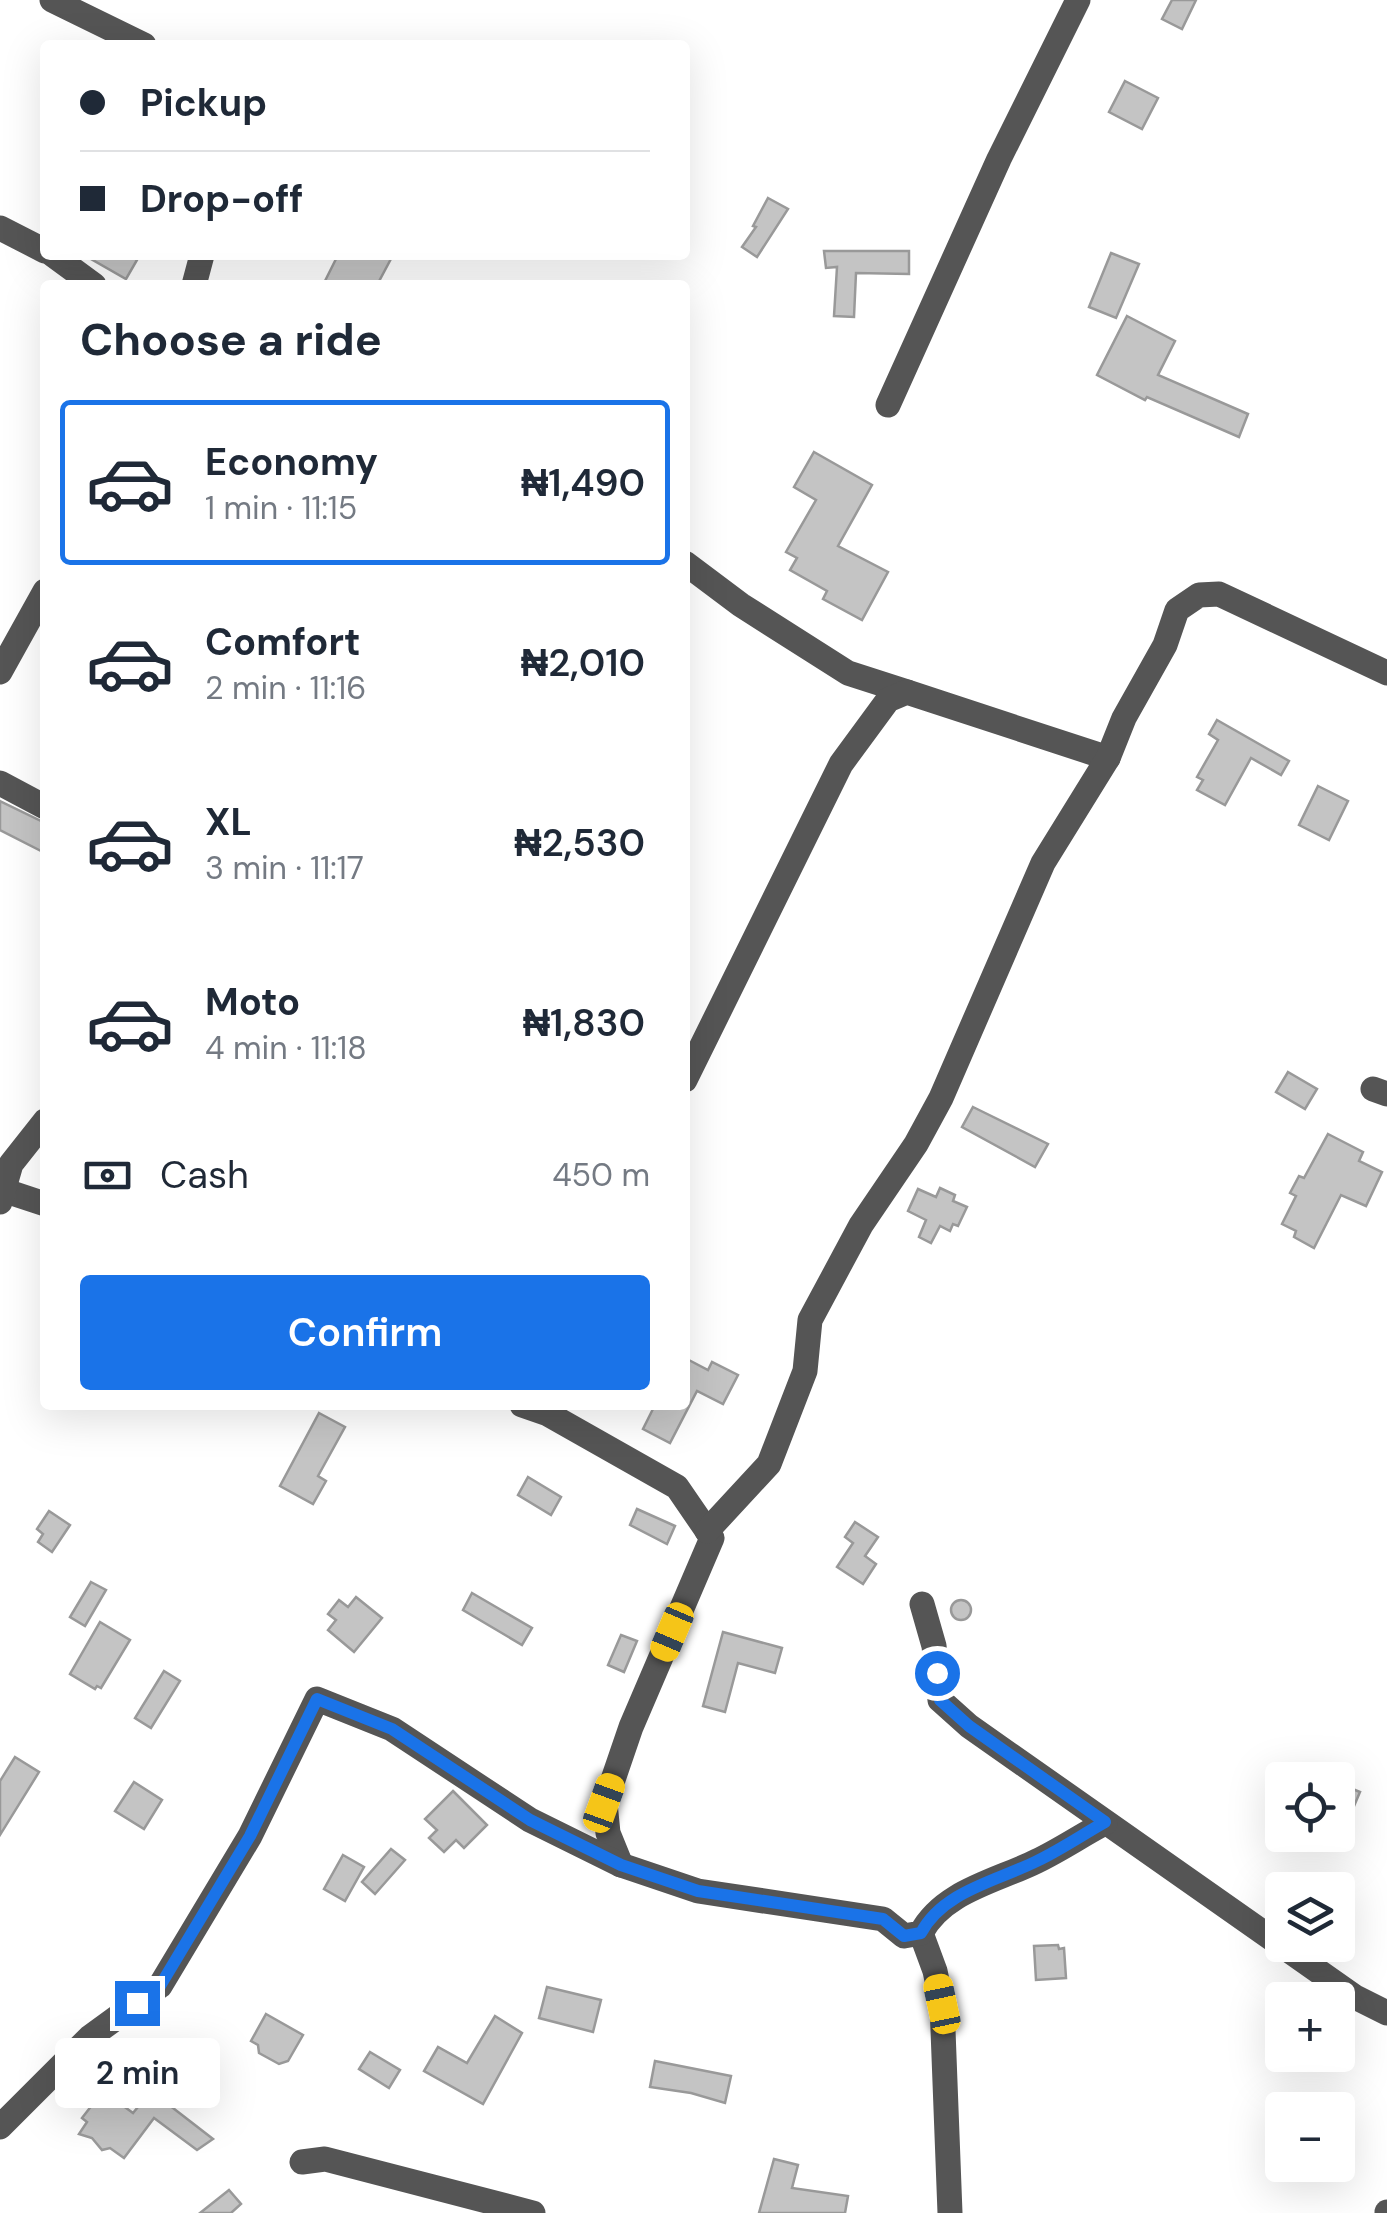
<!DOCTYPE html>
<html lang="en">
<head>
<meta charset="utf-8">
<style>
  :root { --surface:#fff; --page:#f6f6f7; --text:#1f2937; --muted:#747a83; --line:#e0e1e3; --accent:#1a73e8 }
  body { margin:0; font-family:"DM Sans",sans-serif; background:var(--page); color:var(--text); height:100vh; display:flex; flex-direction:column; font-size:38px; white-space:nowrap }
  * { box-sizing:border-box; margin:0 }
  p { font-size:32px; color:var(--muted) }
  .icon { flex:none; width:55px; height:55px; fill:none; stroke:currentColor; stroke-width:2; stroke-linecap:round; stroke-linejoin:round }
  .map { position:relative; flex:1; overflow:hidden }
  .details { position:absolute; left:40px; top:280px; width:650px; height:1130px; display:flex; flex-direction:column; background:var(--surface); border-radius:10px; box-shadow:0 10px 40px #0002 }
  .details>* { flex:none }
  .top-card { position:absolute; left:40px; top:40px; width:650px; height:220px; border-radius:10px; box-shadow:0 10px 40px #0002; display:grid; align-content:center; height:220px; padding:0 40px; background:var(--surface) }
  .tools { position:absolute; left:1265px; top:1762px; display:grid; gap:20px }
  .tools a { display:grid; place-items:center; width:90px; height:90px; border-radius:10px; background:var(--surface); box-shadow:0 10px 40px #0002; font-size:50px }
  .end { position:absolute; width:45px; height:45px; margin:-22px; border:12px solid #1a73e8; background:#fff; box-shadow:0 0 0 5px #fff }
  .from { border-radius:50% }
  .bubble { position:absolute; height:70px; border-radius:10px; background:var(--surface); box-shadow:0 10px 40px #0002; font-size:32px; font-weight:600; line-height:70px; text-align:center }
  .car { position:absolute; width:30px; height:60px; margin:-30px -15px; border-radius:12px; box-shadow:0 0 8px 2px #0007; background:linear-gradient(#f5c518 24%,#345 0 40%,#f5c518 0 76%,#345 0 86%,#f5c518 0) }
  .top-card b { display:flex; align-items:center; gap:35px; height:95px; font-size:38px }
  .top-card b+b { border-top:2px solid var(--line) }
  .top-card i { width:25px; height:25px; background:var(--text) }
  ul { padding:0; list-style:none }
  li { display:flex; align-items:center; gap:30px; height:165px; margin:0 20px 15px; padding:0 20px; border:5px solid transparent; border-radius:10px }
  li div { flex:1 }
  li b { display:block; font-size:38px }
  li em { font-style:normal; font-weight:600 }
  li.on { border-color:var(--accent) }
  li>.icon { width:90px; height:90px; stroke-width:1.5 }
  h2 { padding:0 40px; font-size:45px; line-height:120px }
  .pay { display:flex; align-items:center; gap:25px; height:110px; padding:0 40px; font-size:38px }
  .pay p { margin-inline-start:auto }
  .button { display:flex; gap:20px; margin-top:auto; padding:20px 40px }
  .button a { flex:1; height:115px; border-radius:10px; background:var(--accent); color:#fff; font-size:40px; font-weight:600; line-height:115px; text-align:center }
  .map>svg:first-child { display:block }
</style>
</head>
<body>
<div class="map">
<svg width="1387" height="2213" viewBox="0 0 1387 2213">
  <rect width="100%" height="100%" fill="#fff"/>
  <g fill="#c4c4c4" stroke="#999" stroke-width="2.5">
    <polygon points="1172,0 1196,0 1182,29 1162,19"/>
    <polygon points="1125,81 1158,98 1142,129 1109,112"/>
    <polygon points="768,198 788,209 757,257 742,247 756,227 753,226"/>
    <polygon points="824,251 909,251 909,274 856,273 854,317 834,316 837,267 826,268"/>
    <polygon points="1111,253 1139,264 1116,318 1089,307"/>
    <polygon points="84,255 128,255 137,260 126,279"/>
    <polygon points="338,255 393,255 377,285 323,285"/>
    <polygon points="1127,316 1175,341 1158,375 1248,414 1239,437 1147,397 1145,400 1097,375"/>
    <polygon points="814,452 872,485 838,546 888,572 862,620 823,599 827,591 790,570 797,558 786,552 816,500 794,487"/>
    <polygon points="1217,720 1289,761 1281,775 1251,758 1225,805 1197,790 1203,780 1197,777 1218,740 1209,734"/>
    <polygon points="1318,786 1348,801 1329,840 1299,825"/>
    <polygon points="0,801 45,823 45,853 0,830"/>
    <polygon points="1288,1072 1317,1089 1305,1109 1276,1092"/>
    <polygon points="973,1107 1048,1144 1035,1167 962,1127"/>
    <polygon points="1328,1134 1363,1152 1359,1161 1382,1172 1366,1206 1341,1195 1314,1248 1294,1237 1296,1231 1282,1224 1296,1196 1290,1193 1299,1176 1304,1178"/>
    <polygon points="940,1188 955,1195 953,1201 967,1207 958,1226 953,1224 950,1231 940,1226 931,1243 919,1237 926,1220 908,1211 918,1189 936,1197"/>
    <polygon points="685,1358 708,1370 712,1362 738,1375 723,1404 697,1391 670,1443 643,1429 655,1405 685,1405"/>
    <polygon points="319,1413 345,1427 318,1476 326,1481 313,1504 280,1486"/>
    <polygon points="528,1477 561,1497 551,1515 518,1495"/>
    <polygon points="637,1509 675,1526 667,1544 630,1525"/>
    <polygon points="49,1511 70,1525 52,1552 38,1542 43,1534 37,1529"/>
    <polygon points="855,1522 878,1537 865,1556 876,1564 863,1584 837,1567 853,1543 845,1537"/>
    <polygon points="91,1582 106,1590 85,1626 70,1617"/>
    <polygon points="472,1593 532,1628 522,1645 463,1610"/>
    <polygon points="356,1597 382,1618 354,1652 328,1630 336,1620 328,1614 339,1600 348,1607"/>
    <circle cx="961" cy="1610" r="10"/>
    <polygon points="100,1622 130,1640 101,1688 97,1686 95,1689 70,1674"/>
    <polygon points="723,1632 782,1648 775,1673 738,1663 725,1712 703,1706"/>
    <polygon points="621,1635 637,1641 624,1672 608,1665"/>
    <polygon points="164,1671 180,1681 151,1728 135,1718"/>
    <polygon points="15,1757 39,1772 0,1835 0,1781"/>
    <polygon points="134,1782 162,1800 144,1829 115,1811"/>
    <polygon points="1338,1783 1360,1792 1338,1844"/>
    <polygon points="453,1791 487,1825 464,1848 456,1840 444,1852 429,1838 437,1830 425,1819"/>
    <polygon points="391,1849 405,1860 375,1894 362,1882"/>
    <polygon points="343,1855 364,1867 345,1901 324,1889"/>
    <polygon points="1058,1945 1059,1949 1064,1948 1066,1978 1036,1980 1034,1946"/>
    <polygon points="547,1987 601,2000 593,2032 539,2018"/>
    <polygon points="266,2014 303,2035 288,2061 279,2064 259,2053 258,2045 251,2041"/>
    <polygon points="495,2016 522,2033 483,2104 424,2071 438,2047 467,2063"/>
    <polygon points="370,2052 400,2070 389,2088 359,2069"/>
    <polygon points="655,2061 731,2076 725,2103 691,2093 650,2087"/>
    <polygon points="103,2091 133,2113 151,2091 213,2139 197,2150 154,2118 124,2158 110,2148 102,2150 92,2138 79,2134 87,2122 82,2118"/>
    <polygon points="774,2159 798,2165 792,2188 848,2196 845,2213 759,2213"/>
    <polygon points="229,2190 241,2204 231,2213 200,2213"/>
  </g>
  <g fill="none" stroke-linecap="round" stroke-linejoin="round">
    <g stroke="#555" stroke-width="25">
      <polyline points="52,0 144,45"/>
      <polyline points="0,228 45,251"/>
      <polyline points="53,255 94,285"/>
      <polyline points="194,285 202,255"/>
      <polyline points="888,405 999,159 1078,0"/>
      <polyline points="685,563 741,605 848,673 907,692"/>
      <polyline points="0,672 45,591"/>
      <polyline points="0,783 45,807"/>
      <polyline points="685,1080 841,764 888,700 907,692 1108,758"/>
      <polyline points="1373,1089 1387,1094"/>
      <polyline points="3,1190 45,1204"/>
      <polyline points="0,1202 11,1164 45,1121"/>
      <polyline points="522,1405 548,1414 677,1487 712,1538 631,1727 605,1803 608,1833 621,1865"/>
      <polyline points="707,1531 769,1464 805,1371 810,1320 861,1225 916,1144 941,1098 1043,863 1108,758 1124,718 1165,645 1177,610 1199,595 1219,594 1387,673"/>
      <polyline points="922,1604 934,1646 940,1700 969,1726 1355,1997 1387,2013"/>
      <polyline points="921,1933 935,1971 942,2004 950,2213"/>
      <path d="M0,2127L90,2037L160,1986L250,1836L317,1699L392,1729L530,1820L621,1865L698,1891L883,1919L904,1936L921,1933C943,1891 997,1881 1037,1861C1060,1850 1082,1835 1105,1823"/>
      <polyline points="302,2162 325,2159 533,2213"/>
      <polyline points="1387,2213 1387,2212"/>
    </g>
  </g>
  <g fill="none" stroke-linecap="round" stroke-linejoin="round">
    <path stroke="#1a73e8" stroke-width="12" d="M137,2003L160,1986L250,1836L317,1699L392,1729L530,1820L621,1865L698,1891L883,1919L904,1936L921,1933C943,1891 997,1881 1037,1861C1060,1850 1082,1835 1105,1822L969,1726L940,1700L937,1673"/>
  </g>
</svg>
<div class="tools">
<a><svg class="icon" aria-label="locate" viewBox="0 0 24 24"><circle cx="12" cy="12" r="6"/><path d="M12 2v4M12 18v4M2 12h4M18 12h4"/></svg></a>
<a><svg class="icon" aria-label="layers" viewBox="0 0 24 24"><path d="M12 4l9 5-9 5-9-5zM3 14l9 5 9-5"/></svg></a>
<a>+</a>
<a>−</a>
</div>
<i class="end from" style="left:937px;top:1673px"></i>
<i class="end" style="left:137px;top:2003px"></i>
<div class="bubble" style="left:55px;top:2038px;width:165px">2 min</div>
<i class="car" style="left:672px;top:1632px;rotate:203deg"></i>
<i class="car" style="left:604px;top:1803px;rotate:20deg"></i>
<i class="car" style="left:942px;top:2004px;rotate:348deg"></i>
<div class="top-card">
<b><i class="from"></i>Pickup</b>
<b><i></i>Drop-off</b>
</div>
<section class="details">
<h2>Choose a ride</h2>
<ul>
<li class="on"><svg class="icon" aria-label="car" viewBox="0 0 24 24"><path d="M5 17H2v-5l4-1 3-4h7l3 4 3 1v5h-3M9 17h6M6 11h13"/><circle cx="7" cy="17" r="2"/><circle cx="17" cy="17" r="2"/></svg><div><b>Economy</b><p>1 min · 11:15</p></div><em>₦1,490</em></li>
<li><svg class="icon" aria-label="car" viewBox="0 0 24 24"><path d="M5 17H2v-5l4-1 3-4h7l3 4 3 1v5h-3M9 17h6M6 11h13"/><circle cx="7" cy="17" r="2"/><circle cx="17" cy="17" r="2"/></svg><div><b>Comfort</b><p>2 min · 11:16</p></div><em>₦2,010</em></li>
<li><svg class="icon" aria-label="car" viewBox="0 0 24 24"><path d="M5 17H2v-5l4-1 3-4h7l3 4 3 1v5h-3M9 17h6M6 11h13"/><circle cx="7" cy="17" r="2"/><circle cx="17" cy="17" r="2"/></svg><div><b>XL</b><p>3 min · 11:17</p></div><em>₦2,530</em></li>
<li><svg class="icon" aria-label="car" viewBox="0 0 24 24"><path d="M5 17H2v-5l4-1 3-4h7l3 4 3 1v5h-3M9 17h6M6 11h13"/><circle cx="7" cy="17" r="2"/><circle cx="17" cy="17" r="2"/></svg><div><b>Moto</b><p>4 min · 11:18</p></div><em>₦1,830</em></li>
</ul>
<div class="pay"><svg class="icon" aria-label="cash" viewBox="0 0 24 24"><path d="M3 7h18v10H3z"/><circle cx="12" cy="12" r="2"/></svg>Cash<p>450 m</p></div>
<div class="button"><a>Confirm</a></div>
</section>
</div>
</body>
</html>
